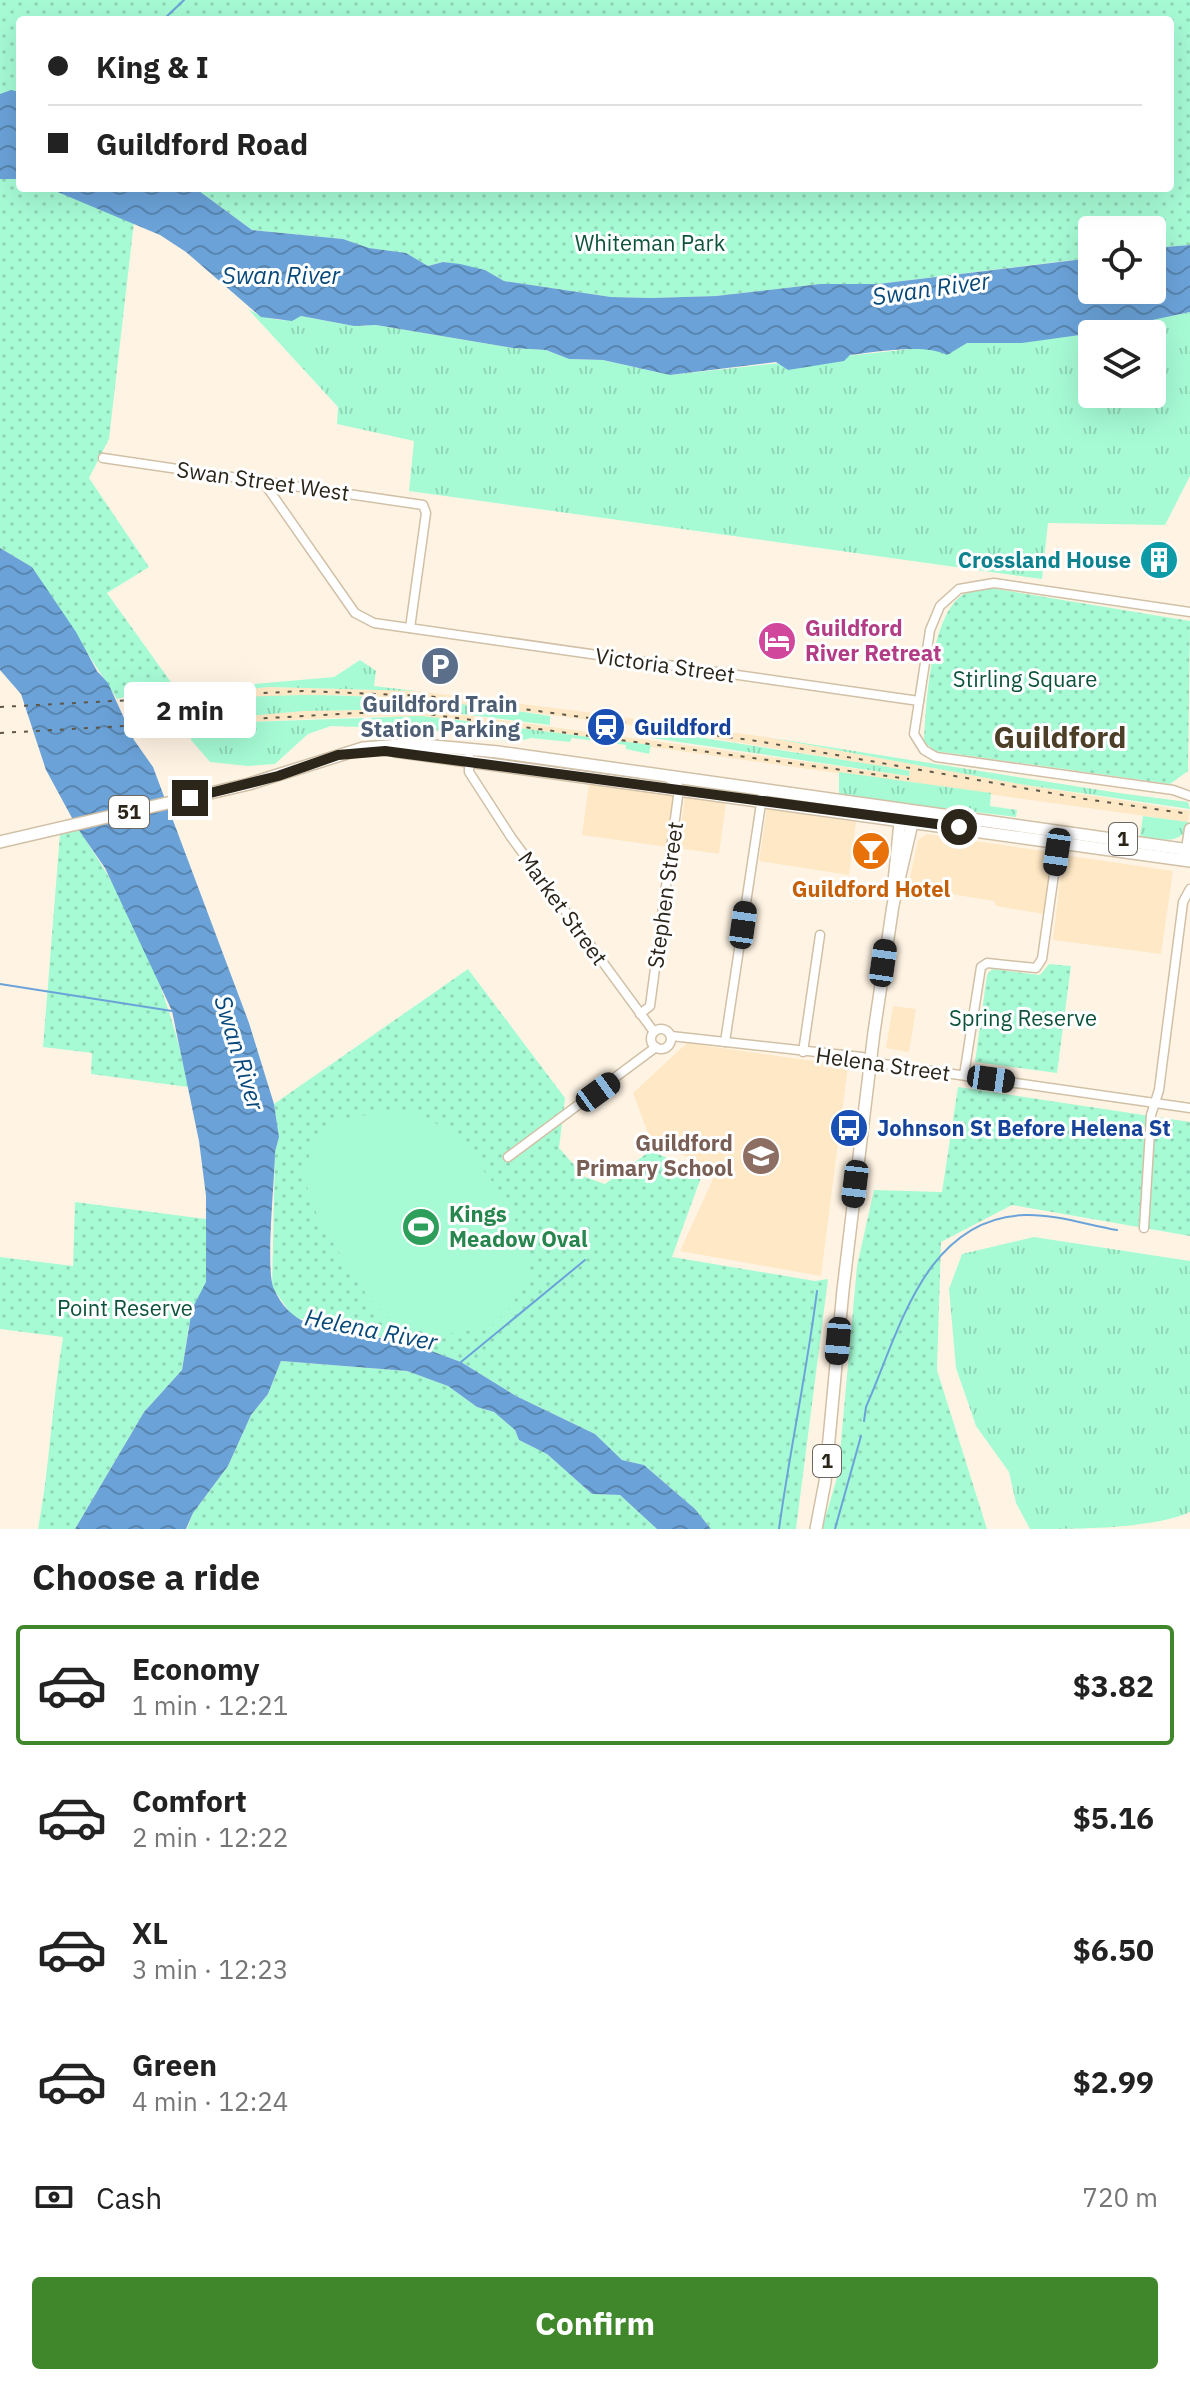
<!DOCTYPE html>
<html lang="en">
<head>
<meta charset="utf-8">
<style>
  :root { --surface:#fff; --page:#f2f2f2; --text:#222; --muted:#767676; --line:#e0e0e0; --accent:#40862b }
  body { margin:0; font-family:"IBM Plex Sans",sans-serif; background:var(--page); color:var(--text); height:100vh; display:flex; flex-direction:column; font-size:30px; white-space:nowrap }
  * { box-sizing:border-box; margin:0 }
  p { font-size:26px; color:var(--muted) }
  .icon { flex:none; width:44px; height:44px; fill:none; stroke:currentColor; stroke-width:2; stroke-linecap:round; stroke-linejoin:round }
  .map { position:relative; height:1529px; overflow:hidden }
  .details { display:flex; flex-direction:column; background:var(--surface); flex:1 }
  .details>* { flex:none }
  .top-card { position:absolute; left:16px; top:16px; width:1158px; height:176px; border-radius:8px; box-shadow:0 8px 32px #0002; display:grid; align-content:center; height:176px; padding:0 32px; background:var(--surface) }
  .fabs { position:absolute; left:1078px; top:216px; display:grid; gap:16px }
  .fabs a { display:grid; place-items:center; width:88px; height:88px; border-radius:8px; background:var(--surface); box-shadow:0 8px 32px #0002; font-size:40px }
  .end { position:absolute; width:36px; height:36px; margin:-18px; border:10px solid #2b251a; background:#fff; box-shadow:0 0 0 4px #fff }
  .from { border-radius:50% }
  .bubble { position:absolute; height:56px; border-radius:8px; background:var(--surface); box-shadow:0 8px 32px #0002; font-size:26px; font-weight:800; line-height:56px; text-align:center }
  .car { position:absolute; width:24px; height:48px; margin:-24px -12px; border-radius:10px; box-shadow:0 0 6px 2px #0007; background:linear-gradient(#222 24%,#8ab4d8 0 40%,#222 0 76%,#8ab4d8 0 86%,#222 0) }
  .top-card b { display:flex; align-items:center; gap:28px; height:76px; font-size:30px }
  .top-card b+b { border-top:2px solid var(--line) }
  .top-card i { width:20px; height:20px; background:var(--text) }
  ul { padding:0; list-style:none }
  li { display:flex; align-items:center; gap:24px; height:120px; margin:0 16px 12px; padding:0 16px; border:4px solid transparent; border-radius:8px }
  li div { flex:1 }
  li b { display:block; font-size:30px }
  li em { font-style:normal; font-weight:800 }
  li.selected { border-color:var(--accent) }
  li>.icon { width:72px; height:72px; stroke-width:1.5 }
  h2 { padding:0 32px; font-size:36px; line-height:96px }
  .pay { display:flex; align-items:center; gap:20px; height:88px; padding:0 32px; font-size:30px }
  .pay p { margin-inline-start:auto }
  .cta { display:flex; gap:16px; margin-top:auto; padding:16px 32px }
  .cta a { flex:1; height:92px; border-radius:8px; background:var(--accent); color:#fff; font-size:32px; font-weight:800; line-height:92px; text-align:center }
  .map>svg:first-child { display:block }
</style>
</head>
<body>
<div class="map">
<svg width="1190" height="1529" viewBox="0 0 1190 1529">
  <defs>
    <pattern id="grass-tufts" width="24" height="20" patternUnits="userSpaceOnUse" patternTransform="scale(2)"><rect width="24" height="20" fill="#a6fbd5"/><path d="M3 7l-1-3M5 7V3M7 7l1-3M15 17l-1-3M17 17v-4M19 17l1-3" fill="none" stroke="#8fd7b6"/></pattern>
    <pattern id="park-dots" width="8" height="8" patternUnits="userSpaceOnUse" patternTransform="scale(2)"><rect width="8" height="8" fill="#a6fbd5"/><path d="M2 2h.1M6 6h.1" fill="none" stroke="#8fd7b6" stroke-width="1.8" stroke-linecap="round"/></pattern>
    <pattern id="water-waves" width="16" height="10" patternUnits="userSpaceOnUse" patternTransform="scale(2)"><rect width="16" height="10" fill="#6ba3d9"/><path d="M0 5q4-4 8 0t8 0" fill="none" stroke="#5885af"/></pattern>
  </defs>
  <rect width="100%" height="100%" fill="#fff4e4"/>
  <g fill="#fee8c5">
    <polygon points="269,687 416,691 578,711 766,737 1019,784 1190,811 1188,822 451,719 380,716 193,724 193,721 304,711 421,709 909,776 910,771 652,728 497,708 340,695 185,699 185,695"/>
    <polygon points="589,784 675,796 668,847 582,835"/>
    <polygon points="685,797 726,803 719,854 678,848"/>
    <polygon points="767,809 856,822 849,875 759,861"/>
    <polygon points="927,834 1051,852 1044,914 996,906 994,901 908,887 918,840"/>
    <polygon points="1063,855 1173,871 1161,954 1053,940"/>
    <polygon points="893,1006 916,1009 909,1052 886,1048"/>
    <polygon points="687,1043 848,1066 821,1276 680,1251 718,1168 652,1144 633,1093"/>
  </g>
  <g fill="url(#grass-tufts)" fill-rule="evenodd">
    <path d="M248,309C263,318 285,325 301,316L354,326L376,325L513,348L546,350L569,359L603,360L670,375L967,343L1022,342L1087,334L1190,312V476L1165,525L1048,523L1042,579L409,491L414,441L337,424L338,407ZM1092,334H1152V394H1092Z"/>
    <polygon points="360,660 376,671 374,686 416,691 269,687 185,695 188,690 334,677"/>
    <path d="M300,695C384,695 467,703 550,716V725L421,709L304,711L193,721L185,699Z"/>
    <polygon points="419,716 451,719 651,745 649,754 626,749 626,745 572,738 570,742 531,738 516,742 425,729 331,726 308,734 275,764 248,766 210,762 191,740 193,724"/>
    <polygon points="653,730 882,766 910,771 909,776 652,738"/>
    <polygon points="766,737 1119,793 1188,802 1190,809 1019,784"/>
    <polygon points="839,772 991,793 990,806 1017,810 1016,817 843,796 839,793"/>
    <path d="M1143,816L1188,822C1184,847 1159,839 1140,836Z"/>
    <path d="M1034,1237L1190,1261V1512C1153,1529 1076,1529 1030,1529L1016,1503L1009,1472L976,1426L956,1368L949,1289L962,1254Z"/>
  </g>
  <g fill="url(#park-dots)">
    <polygon points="0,0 1190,0 1190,245 1152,248 1152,230 1092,230 1090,258 878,284 820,284 716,296 651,298 611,297 504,281 485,270 443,262 428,266 405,253 369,248 343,239 252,230 195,188 1170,188 1170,20 20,20 20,92 0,94"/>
    <polygon points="17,178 20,188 48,188 134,222 109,439 89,478 149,567 107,593 173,685 117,699 32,567 0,548 0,179"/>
    <path d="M991,588L1190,621L1188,771L1170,784L935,751L924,742C926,706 930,619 961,596C968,591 982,590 991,588Z"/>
    <path d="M78,829C132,906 171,995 188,1087L91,1074L92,1053L43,1047L60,834Z"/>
    <polygon points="1049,964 1071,966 1057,1073 975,1062 987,975 992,969 1040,975"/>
    <polygon points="468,969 565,1098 559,1148 585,1177 605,1184 650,1151 703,1172 672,1257 815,1281 828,1279 796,1529 711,1529 695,1509 644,1465 622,1460 595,1434 516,1396 461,1362 415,1345 293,1317 272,1287 275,1152 279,1137 274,1104"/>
    <polygon points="958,1087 1190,1122 1190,1236 1012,1205 941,1242 937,1370 987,1529 822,1529 838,1474 857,1266 874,1190 942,1192"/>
    <path d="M75,1202L206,1219V1282L189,1325L182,1370L144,1412L75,1529H38C50,1465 52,1401 63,1337L0,1329V1257L73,1266Z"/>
    <polygon points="281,1361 407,1371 448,1386 477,1407 494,1412 515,1430 519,1440 547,1454 592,1494 620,1495 657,1529 187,1529 193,1513 228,1466 251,1415 268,1394"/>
  </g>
  <polygon fill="#a6fbd5" points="376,1112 419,1114 453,1133 496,1186 521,1231 529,1272 511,1307 491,1327 440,1335 396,1326 370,1300 320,1223 304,1178 312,1145 333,1124"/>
  <g fill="url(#water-waves)">
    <polygon points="11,90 20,92 20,179 0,179 0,94"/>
    <path d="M48,188H195L252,230L343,239L369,248L406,253L428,266L443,262L460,264L485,270L504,281L611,297L651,298L716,296L820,284H878L1092,258V290H1152V248L1190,245V312L1087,334L1022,343H967L947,355C925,343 876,352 850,355L844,361L788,370L776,362L670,375L603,360L569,359L546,350L513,348L376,325L354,326L301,316L292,321L261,317L186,252L160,235Z"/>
    <path d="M0,548L32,567L76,632L97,671L108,683L134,740L153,767L249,1023L274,1104L279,1137L275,1152C275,1177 265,1272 274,1289C281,1305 292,1317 308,1323L415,1345L461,1362L516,1396L595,1434L622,1460L644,1465L695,1509L711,1529H657L620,1495L592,1494L547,1454L519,1440L515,1430L494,1412L477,1407L448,1386L407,1371L281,1361L268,1394L251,1415L228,1466L193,1513L186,1529H75L144,1412L182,1370L192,1309L206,1282V1196L199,1141L172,1011L105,868L78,829L46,770L21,694L0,670Z"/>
  </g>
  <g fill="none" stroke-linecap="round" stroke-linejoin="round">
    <g stroke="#6ba3d9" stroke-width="2">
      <polyline points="163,20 184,0"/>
      <polyline points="0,984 172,1011"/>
      <polyline points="461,1362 585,1260"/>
      <path d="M864,1421L866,1407C899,1333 924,1218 1025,1215C1055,1214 1088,1225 1117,1230"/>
      <path d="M779,1529C790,1449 807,1371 817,1291"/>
      <polyline points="835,1529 861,1436"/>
    </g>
    <defs>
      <g id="minor">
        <polyline points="103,458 423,505 426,513 410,628"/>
        <polyline points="262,480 355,613 374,623 919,701"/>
        <polyline points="1190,612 994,583 959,589 940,606 930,630 914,734 924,750 936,757 1173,790 1190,796"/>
        <polyline points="469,749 469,772 511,837 654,1032"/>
        <polyline points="640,1014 650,1006 679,789 677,783 668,778"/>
        <circle cx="661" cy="1039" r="10"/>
        <polyline points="671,1036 862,1057 883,1064 1190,1108"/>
        <polyline points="725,1042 762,797"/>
        <polyline points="803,1052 820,935"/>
        <polyline points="964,1075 981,967 987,963 1036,968 1042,959 1059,839"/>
        <polyline points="508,1157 656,1047"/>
        <polyline points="1144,1228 1151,1115 1159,1090 1183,902 1190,889"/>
      </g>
      <polyline id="major" points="1186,855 1190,829"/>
      <g id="highway">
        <polyline points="395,751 1190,861"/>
        <polyline points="0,842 249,784 363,748 413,744 498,752 1190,850"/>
        <polyline points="893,891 901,813"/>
        <polyline points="816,1529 825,1482 843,1290 874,1032 893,905 914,815"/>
      </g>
    </defs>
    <use href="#minor" stroke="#d1c0a6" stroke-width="11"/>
    <use href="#major" stroke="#d1c0a6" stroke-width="13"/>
    <use href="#highway" stroke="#d1c0a6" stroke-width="14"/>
    <use href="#minor" stroke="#fff" stroke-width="8"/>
    <use href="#major" stroke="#fff" stroke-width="10"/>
    <use href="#highway" stroke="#fff" stroke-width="11"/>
    <g stroke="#5e574a" stroke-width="2" stroke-dasharray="4 8" stroke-linecap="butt">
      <polyline points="0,707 302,691 428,696 757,741 1085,799 1190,814"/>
      <polyline points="0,733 358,713 420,713 909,779"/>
    </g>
  </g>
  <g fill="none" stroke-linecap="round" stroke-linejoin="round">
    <polyline stroke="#2b251a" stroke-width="10" points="190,798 278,776 338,755 385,751 959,827"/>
  </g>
  <defs>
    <symbol id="building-disc" viewBox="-11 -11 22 22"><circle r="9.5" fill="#0f9aa8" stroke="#fff"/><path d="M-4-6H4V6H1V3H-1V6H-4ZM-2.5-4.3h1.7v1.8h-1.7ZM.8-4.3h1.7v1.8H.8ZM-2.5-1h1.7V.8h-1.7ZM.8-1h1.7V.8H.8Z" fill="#fff"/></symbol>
    <symbol id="hotel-disc" viewBox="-11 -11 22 22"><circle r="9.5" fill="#d1479c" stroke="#fff"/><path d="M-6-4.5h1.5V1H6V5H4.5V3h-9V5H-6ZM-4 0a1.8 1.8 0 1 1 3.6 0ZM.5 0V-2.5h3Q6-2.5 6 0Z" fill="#fff"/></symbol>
    <symbol id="parking-disc" viewBox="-11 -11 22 22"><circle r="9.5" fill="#5c6f8a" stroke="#fff"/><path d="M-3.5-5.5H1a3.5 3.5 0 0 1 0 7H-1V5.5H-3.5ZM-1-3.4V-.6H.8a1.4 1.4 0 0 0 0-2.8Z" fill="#fff"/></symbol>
    <symbol id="station-disc" viewBox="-11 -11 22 22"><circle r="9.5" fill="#1a4fb4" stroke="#fff"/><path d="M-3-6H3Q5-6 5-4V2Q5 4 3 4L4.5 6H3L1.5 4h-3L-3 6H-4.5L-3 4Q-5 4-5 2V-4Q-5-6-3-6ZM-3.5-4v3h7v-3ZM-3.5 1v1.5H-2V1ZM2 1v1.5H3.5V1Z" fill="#fff"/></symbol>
    <symbol id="bar-disc" viewBox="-11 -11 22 22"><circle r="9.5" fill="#e8710a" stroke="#fff"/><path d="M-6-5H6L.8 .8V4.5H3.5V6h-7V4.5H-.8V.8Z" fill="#fff"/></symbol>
    <symbol id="bus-disc" viewBox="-11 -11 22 22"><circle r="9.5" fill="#1a4fb4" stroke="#fff"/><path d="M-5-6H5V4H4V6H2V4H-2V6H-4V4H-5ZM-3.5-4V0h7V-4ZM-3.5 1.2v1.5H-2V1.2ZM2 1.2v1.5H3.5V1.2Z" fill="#fff"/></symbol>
    <symbol id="school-disc" viewBox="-11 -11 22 22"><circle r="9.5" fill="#8d6e63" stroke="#fff"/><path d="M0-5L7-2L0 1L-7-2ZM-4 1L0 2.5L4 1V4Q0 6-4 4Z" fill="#fff"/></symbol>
    <symbol id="stadium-disc" viewBox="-11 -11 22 22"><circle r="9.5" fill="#2e9e5b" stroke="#fff"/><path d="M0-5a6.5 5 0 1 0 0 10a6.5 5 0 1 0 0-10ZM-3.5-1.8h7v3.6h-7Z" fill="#fff"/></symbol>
  </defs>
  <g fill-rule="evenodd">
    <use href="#building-disc" x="1137" y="538" width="44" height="44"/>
    <use href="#hotel-disc" x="755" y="619" width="44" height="44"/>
    <use href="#parking-disc" x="418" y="644" width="44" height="44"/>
    <use href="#station-disc" x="584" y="705" width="44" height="44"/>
    <use href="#bar-disc" x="849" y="829" width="44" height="44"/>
    <use href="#bus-disc" x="827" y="1106" width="44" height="44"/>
    <use href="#school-disc" x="739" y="1134" width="44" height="44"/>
    <use href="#stadium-disc" x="399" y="1205" width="44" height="44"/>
  </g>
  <g text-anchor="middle" stroke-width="6" stroke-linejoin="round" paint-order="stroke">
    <g fill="#fff" stroke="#6b665f" stroke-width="2">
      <rect x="109" y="796" width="40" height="32" rx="6"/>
      <rect x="1109" y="823" width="28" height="32" rx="6"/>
      <rect x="813" y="1445" width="28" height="32" rx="6"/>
    </g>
    <g font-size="20" font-weight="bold" fill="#2b251a">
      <text x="129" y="819">51</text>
      <text x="1123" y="846">1</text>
      <text x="827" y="1468">1</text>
    </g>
    <g font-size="22" fill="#0d533b" stroke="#fff">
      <text x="650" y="251">Whiteman Park</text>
      <text x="1025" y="687">Stirling Square</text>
      <text x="1023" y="1026">Spring Reserve</text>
      <text x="125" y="1316">Point Reserve</text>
    </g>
    <g font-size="22" fill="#2b251a" stroke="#fff">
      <text transform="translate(263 481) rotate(8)" y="8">Swan Street West</text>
      <text transform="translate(665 665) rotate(8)" y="8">Victoria Street</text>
      <text transform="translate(665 895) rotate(-82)" y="8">Stephen Street</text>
      <text transform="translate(563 908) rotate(54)" y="8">Market Street</text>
      <text transform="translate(883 1064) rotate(8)" y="8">Helena Street</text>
    </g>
    <g font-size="22" font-weight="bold" fill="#0d838f" stroke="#fff" text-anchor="end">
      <text x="1131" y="568">Crossland House</text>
    </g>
    <g font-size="22" font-weight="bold" fill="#b23c85" stroke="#fff" text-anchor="start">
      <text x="805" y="636">Guildford<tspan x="805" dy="25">River Retreat</tspan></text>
    </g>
    <g font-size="22" font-weight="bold" fill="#4e5e75" stroke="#fff">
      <text x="440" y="712">Guildford Train<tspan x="440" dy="25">Station Parking</tspan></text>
    </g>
    <g font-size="22" font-weight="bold" fill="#164399" stroke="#fff" text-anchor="start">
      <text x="634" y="735">Guildford</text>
      <text x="877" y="1136">Johnson St Before Helena St</text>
    </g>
    <g font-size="22" font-weight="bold" fill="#c56008" stroke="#fff">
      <text x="871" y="897">Guildford Hotel</text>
    </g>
    <g font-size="22" font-weight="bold" fill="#785e54" stroke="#fff" text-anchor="end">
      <text x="733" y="1151">Guildford<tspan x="733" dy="25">Primary School</tspan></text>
    </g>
    <g font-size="22" font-weight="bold" fill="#27864d" stroke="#fff" text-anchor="start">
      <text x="449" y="1222">Kings<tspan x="449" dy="25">Meadow Oval</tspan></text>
    </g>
    <g font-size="24" font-style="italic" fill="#08497b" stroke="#fff">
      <text x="281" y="284">Swan River</text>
      <text transform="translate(931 289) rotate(-8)" y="8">Swan River</text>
      <text transform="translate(239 1053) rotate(73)" y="8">Swan River</text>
      <text transform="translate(371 1330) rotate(11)" y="8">Helena River</text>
    </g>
    <g font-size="30" font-weight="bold" fill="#4c3e27" stroke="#fff">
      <text x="1060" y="748">Guildford</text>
    </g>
  </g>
</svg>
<div class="fabs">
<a><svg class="icon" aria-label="locate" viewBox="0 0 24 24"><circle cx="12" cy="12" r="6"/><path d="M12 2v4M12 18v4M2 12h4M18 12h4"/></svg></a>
<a><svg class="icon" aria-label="layers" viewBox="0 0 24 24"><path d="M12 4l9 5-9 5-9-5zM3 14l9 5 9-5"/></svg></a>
</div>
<i class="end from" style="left:959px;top:827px"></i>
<i class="end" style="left:190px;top:798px"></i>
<div class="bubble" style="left:124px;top:682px;width:132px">2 min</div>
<i class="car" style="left:1057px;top:852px;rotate:188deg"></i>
<i class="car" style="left:743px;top:925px;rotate:8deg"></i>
<i class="car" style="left:883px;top:963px;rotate:8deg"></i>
<i class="car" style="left:991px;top:1079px;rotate:98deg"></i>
<i class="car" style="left:598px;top:1092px;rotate:54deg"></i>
<i class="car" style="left:855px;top:1184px;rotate:187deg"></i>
<i class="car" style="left:838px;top:1341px;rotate:185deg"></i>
<div class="top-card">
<b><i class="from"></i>King &amp; I</b>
<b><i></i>Guildford Road</b>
</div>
</div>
<section class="details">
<h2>Choose a ride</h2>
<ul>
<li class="selected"><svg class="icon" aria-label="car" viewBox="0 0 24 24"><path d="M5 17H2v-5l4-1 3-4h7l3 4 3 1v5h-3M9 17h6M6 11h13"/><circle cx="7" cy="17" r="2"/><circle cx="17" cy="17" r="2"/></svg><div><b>Economy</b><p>1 min · 12:21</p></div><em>$3.82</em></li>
<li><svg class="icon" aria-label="car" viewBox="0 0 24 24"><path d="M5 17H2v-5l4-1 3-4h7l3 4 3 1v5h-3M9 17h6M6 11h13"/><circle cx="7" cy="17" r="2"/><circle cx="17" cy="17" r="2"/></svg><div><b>Comfort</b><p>2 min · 12:22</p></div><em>$5.16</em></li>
<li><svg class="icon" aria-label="car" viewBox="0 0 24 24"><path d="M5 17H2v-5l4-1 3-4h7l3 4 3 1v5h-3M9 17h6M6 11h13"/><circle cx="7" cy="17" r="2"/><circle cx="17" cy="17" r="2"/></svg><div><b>XL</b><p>3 min · 12:23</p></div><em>$6.50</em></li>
<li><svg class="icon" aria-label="car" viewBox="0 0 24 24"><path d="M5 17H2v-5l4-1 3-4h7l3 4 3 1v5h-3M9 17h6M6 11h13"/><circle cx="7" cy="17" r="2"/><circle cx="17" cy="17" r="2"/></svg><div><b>Green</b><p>4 min · 12:24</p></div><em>$2.99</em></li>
</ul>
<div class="pay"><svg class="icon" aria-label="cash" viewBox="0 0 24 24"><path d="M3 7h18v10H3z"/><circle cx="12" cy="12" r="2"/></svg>Cash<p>720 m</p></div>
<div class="cta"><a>Confirm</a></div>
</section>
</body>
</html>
